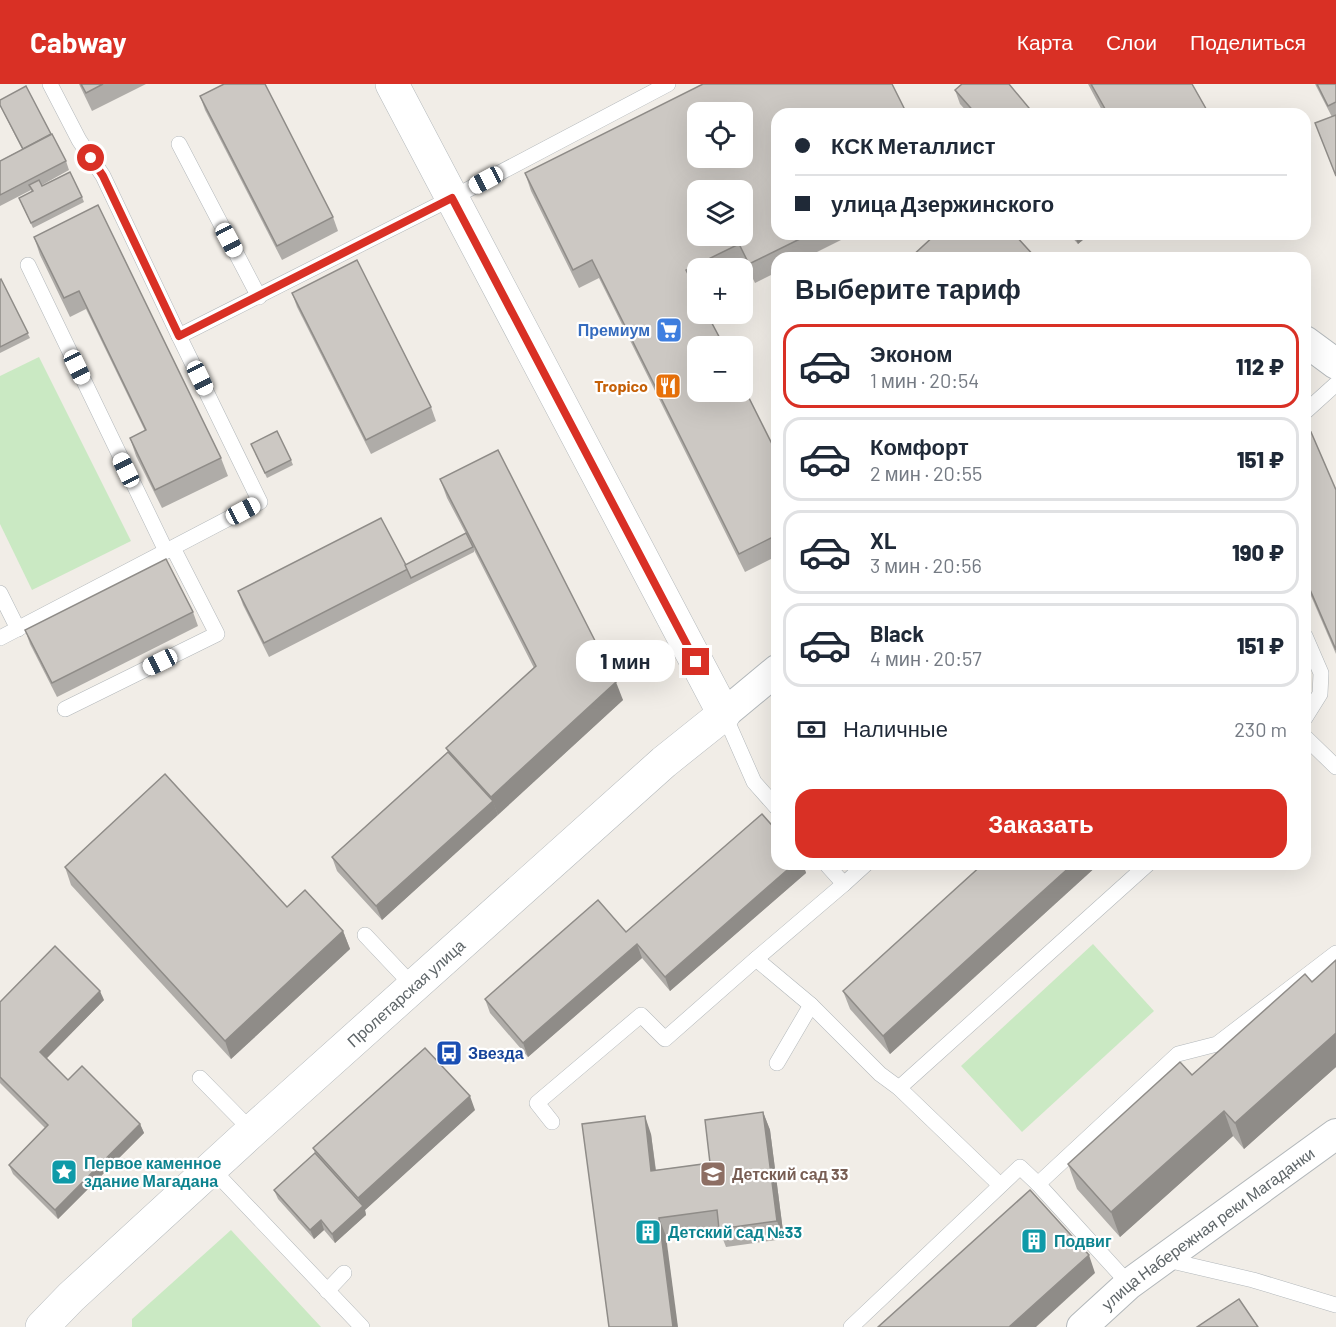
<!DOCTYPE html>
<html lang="ru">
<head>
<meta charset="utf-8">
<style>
  :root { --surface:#fff; --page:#f6f6f7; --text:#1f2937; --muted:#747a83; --line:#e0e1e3; --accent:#d93025 }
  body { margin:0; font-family:Barlow,sans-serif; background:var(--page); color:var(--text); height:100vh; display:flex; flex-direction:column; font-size:22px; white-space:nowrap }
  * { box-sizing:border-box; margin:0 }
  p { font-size:20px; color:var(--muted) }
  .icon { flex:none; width:33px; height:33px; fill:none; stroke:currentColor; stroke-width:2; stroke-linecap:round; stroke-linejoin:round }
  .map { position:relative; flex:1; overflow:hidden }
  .details { position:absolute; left:771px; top:168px; width:540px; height:618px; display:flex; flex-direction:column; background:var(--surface); border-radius:18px; box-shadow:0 6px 24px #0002 }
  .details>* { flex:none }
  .guide { position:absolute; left:771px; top:24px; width:540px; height:132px; border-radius:18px; box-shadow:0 6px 24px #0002; display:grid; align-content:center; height:132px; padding:0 24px; background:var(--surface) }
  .fabs { position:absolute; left:687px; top:18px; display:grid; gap:12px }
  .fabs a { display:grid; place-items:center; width:66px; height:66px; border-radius:12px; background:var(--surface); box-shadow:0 6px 24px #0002; font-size:30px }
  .end { position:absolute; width:27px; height:27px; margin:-14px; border:8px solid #d93025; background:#fff; box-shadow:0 0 0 3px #fff }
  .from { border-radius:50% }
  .bubble { position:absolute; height:42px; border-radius:18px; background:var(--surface); box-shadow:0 6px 24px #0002; font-size:20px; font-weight:800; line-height:42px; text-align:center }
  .car { position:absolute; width:18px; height:36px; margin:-18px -9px; border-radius:8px; box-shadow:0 0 4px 2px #0007; background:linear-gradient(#fff 24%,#345 0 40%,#fff 0 76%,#345 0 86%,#fff 0) }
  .guide b { display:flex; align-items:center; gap:21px; height:57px; font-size:22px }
  .guide b+b { border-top:2px solid var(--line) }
  .guide i { width:15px; height:15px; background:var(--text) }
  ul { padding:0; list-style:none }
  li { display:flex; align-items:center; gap:18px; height:84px; margin:0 12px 9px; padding:0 12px; border:3px solid var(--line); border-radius:18px }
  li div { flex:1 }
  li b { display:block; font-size:22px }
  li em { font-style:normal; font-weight:800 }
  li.on { border-color:var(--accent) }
  li>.icon { width:54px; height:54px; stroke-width:1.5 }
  h2 { padding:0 24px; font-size:27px; line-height:72px }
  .pay { display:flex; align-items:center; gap:15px; height:66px; padding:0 24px; font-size:22px }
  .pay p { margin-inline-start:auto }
  .primary-button { display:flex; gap:12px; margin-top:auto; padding:12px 24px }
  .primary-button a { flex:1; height:69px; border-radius:18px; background:var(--accent); color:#fff; font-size:24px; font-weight:800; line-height:69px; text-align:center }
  header { display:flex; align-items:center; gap:36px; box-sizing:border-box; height:84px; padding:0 30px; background:var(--accent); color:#fff }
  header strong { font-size:28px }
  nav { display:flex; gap:33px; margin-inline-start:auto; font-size:21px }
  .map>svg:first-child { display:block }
</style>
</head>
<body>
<header>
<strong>Cabway</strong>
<nav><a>Карта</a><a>Слои</a><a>Поделиться</a></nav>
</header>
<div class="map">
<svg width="1336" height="1243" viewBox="0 0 1336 1243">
  <rect width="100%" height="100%" fill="#f1ede7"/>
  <g fill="#cae9c3">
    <polygon points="39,273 131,457 32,506 0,440 0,292"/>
    <polygon points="1093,860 1154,927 1022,1048 961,982"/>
    <polygon points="231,1146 321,1243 132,1243 132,1235"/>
  </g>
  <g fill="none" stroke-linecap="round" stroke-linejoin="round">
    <defs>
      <g id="lane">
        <polyline points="50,0 79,56 103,92 179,252"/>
        <polyline points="179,60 259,213"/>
        <polyline points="28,181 166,467"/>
        <polyline points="1305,328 1336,300"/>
        <polyline points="0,509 18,545"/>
        <polyline points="1305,552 1321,589 1320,610 1305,634"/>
        <polyline points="0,554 260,418 179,252 452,114 668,0"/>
        <polyline points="65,625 217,550 173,464"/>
        <polyline points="724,630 754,698 777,724"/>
        <polyline points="1305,653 1336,683"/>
        <polyline points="826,780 844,800 866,780"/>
        <polyline points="365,851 414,903"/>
        <polyline points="756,875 811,921 880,990 899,1004 1000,1101"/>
        <polyline points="777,979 811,921"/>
        <polyline points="200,994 252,1047"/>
        <polyline points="899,1004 1148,780"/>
        <polyline points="552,1038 537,1019 641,931 665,955 756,875 844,800"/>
        <polyline points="212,1085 362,1243"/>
        <polyline points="1163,1175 1253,1196 1336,1221"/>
        <polyline points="1129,1200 1038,1100 1178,970 1217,960 1336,869"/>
        <polyline points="327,1207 344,1189"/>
        <polyline points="851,1243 1020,1083 1038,1100"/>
      </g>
      <g id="street">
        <polyline points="1305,257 1336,280"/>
        <polyline points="724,630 777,586"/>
        <path id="s1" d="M1082,1243L1129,1200L1336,1050"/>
      </g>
      <g id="secondary">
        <path id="s2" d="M42,1243L71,1213L252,1047L664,678L724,630L392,0"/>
      </g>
    </defs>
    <use href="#lane" stroke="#b2b7ba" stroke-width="16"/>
    <use href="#street" stroke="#b2b7ba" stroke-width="32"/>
    <use href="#secondary" stroke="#b4b9bc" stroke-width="34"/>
    <use href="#lane" stroke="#fff" stroke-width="15"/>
    <use href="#street" stroke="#fff" stroke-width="30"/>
    <use href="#secondary" stroke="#fff" stroke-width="33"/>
  </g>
  <g fill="#afaca8">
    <polygon points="79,0 146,0 92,27"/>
    <polygon points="1088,0 1192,0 1209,30 1104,30"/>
    <polygon points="1315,0 1336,0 1336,94 1332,33"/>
    <polygon points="955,6 1034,30 969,30 960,20"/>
    <polygon points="200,12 333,133 338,147 282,176 205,26"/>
    <polygon points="0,16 66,77 69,86 42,101 42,102 82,113 84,118 33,144 19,114 32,108 31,106 0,122 0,77 22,65 0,22"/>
    <polygon points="777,30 777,150 853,150 805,174 777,174 777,188 755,199 745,178 732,184 698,184 698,202 694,203 777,370 777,472 745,488 599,194 579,204 531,107 525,89"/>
    <polygon points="1069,150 1090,150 1078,160"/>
    <polygon points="34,153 221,374 228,392 162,424 136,372 130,354 145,347 86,225 70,233 40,171"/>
    <polygon points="0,196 30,254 0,269"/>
    <polygon points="292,209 431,323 436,337 371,370 297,223"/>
    <polygon points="1305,350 1336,406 1336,570 1305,498"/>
    <polygon points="251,360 291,376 293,381 267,394"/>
    <polygon points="440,395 623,616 382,836 337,787 332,773 448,668 446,664 534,584 474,466 474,468 269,573 243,521 238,507 405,481 466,450 447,414"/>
    <polygon points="193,528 198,542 57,613 30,560 25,546"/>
    <polygon points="777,780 803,780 806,789 670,907 642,874 528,973 490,929 485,915 626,848"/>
    <polygon points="983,780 1099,780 890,970 850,925 843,907"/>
    <polygon points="65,783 287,823 343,847 350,865 231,975 71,801"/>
    <polygon points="1336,876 1336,983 1244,1065 1233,1052 1120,1153 1077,1105 1068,1080 1192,991 1312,898"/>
    <polygon points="104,916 47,974 68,996 140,1040 144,1049 58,1135 13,1090 9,1081 45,1044 0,999 0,918"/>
    <polygon points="475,1026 365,1126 366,1131 335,1159 324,1146 314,1155 278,1115 274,1106 315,1069 313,1064"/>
    <polygon points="763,1028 770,1046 784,1155 726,1163 719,1145 666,1152 609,1243 651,1050 656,1086 710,1079"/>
  </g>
  <g fill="#8f8c88">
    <polygon points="1074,150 1090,150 1078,160"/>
    <polygon points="616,598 623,616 498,731 491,713"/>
    <polygon points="493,717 498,731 382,836 376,822"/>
    <polygon points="794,780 803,780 806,789 670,907 665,893"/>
    <polygon points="1073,780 1099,780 890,970 883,952"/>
    <polygon points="343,847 350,865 231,975 225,957"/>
    <polygon points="637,860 642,874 528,973 523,959"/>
    <polygon points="100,907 104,916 44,977 40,968"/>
    <polygon points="1336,949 1336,983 1244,1065 1235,1039"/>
    <polygon points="470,1012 475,1026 365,1126 366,1131 335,1159 332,1150 362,1123 358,1114"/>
    <polygon points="1224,1027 1233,1052 1120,1153 1111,1128"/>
    <polygon points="763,1028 770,1046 784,1155 777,1137"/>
    <polygon points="645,1032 651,1050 658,1105 651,1087"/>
    <polygon points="140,1040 144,1049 58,1135 55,1126"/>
    <polygon points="659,1134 666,1152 678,1243 673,1243"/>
    <polygon points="321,1136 324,1146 314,1155 310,1146"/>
    <polygon points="1089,1171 1095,1189 1036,1243 1009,1243"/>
  </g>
  <g fill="#ccc8c3" stroke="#8f8c88" stroke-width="1.5" fill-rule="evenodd">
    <polygon points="81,0 103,0 86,9"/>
    <polygon points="224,0 265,0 333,133 277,162 200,12"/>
    <path d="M703,0H892L907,30H777V150H810L749,180L739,160L686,186L698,210V230H707L724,262H698V308H742V300L777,370V451L739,470L592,176L573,186L525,89ZM698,28H742V74H698ZM698,106H742V152H698Z"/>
    <polygon points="962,0 1009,0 1034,30 976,30 955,6"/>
    <polygon points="1091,0 1192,0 1209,30 1108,30"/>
    <polygon points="1317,0 1336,0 1336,18 1328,22"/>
    <polygon points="26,2 51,50 23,65 0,21 0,16"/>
    <polygon points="1336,31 1336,92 1315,39"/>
    <polygon points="52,50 66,77 0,111 0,77"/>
    <polygon points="70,88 82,113 31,139 19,114 33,107 29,101 39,96 42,102"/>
    <polygon points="98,121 221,374 155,406 130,354 146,346 79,207 64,214 34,153"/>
    <polygon points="936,150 1014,150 1036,174 910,174"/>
    <polygon points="357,176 431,323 366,356 292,209"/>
    <polygon points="1,195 28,249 0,263 0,196"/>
    <polygon points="277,347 291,376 265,389 251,360"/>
    <polygon points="1311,348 1336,406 1336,566 1305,494 1305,350"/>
    <polygon points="498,366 616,598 491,713 446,664 536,582 440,395"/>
    <polygon points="381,434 408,485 264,559 238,507"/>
    <polygon points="466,449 473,463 411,494 405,481"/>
    <polygon points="166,475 193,528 52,599 25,546"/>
    <polygon points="448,668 493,717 376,822 332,773"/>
    <polygon points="165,690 287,823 305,806 343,847 225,957 65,783"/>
    <polygon points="762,730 777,747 777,780 794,780 665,893 637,860 523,959 485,915 598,816 626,848"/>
    <polygon points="983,780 1073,780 883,952 843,907"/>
    <polygon points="55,862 100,907 40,968 68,996 82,982 140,1040 55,1126 9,1081 48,1041 0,993 0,918"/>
    <polygon points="1336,876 1336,949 1235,1039 1224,1027 1111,1128 1068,1080 1180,978 1192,991 1305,890 1312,898"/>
    <polygon points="425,964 470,1012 358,1114 313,1064"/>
    <polygon points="763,1028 777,1137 719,1145 717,1126 659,1134 673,1243 609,1243 582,1040 645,1032 651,1087 710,1079 705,1036"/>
    <polygon points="315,1069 363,1122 332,1150 321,1136 310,1146 274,1106"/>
    <polygon points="1030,1106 1089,1171 1009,1243 878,1243"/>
    <polygon points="1239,1215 1258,1243 1197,1243"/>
  </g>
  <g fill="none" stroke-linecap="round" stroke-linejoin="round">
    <polyline stroke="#d93025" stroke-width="8" points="91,74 103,92 179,252 452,114 696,578"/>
  </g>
  <defs>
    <symbol id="supermarket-square" viewBox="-11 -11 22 22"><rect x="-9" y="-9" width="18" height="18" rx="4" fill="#3f7fe0" stroke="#fff"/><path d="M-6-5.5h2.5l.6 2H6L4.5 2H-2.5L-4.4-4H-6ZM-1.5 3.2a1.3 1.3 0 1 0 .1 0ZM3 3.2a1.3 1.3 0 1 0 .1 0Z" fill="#fff"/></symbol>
    <symbol id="restaurant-square" viewBox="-11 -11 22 22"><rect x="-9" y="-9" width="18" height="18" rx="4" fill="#e8710a" stroke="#fff"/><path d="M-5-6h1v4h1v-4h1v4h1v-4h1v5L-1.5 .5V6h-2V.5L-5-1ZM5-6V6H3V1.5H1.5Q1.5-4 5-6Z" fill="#fff"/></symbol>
    <symbol id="bus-square" viewBox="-11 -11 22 22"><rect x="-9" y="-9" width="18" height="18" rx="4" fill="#1a4fb4" stroke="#fff"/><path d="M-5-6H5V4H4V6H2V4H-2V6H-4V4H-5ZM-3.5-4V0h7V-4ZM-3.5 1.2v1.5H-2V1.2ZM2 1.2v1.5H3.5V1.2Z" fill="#fff"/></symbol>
    <symbol id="sight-square" viewBox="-11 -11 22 22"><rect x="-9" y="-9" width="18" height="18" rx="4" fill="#0f9aa8" stroke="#fff"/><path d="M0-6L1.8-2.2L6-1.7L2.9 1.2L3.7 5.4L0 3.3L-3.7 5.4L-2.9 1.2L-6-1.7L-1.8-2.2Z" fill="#fff"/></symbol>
    <symbol id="school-square" viewBox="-11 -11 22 22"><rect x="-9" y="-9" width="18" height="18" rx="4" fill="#8d6e63" stroke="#fff"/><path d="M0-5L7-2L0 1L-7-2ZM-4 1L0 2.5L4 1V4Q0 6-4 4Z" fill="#fff"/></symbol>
    <symbol id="building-square" viewBox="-11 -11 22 22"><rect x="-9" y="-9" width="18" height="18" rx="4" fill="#0f9aa8" stroke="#fff"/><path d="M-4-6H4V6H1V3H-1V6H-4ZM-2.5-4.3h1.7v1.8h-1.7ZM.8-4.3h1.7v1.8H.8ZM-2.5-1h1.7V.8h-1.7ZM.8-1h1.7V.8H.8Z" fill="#fff"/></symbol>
  </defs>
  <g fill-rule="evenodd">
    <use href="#supermarket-square" x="654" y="231" width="30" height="30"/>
    <use href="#restaurant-square" x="653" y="287" width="30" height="30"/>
    <use href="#bus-square" x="434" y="954" width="30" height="30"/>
    <use href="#sight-square" x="49" y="1073" width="30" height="30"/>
    <use href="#school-square" x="698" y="1075" width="30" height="30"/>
    <use href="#building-square" x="633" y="1133" width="30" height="30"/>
    <use href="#building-square" x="1019" y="1142" width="30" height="30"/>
  </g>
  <g text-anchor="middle" stroke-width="4.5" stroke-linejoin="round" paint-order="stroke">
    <g font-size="16" font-weight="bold" fill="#366cbe" stroke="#fff" text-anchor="end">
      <text x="650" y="252">Премиум</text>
    </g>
    <g font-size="16" font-weight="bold" fill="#c56008" stroke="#fff" text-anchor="end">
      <text x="648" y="308">Tropico</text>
    </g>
    <g font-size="16" fill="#5e6568" stroke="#fff">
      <text dy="6" stroke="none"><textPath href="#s2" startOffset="494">Пролетарская улица</textPath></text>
      <text dy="6" stroke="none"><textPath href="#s1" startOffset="160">улица Набережная реки Магаданки</textPath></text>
    </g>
    <g font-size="16" font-weight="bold" fill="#164399" stroke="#fff" text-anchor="start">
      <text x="468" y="975">Звезда</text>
    </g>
    <g font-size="16" font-weight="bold" fill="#0d838f" stroke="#fff" text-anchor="start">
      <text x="84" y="1085">Первое каменное<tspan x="84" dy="18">здание Магадана</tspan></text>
      <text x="668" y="1154">Детский сад №33</text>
      <text x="1054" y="1163">Подвиг</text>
    </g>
    <g font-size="16" font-weight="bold" fill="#785e54" stroke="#fff" text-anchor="start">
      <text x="732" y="1096">Детский сад 33</text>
    </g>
  </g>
</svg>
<div class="fabs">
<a><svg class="icon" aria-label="locate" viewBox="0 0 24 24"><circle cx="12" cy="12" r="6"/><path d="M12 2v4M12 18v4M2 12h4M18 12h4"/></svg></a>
<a><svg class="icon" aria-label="layers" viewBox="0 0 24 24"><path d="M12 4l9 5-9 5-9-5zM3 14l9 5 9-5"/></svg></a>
<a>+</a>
<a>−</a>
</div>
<i class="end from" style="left:91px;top:74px"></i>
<i class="end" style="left:696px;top:578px"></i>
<div class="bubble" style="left:576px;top:556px;width:99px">1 мин</div>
<i class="car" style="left:486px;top:96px;rotate:242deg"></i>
<i class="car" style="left:229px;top:156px;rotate:152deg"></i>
<i class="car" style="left:77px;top:283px;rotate:154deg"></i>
<i class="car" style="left:200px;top:294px;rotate:154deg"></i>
<i class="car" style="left:126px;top:386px;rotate:334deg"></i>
<i class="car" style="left:243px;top:427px;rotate:62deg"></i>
<i class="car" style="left:160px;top:578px;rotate:244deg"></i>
<div class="guide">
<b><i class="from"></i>КСК Металлист</b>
<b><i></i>улица Дзержинского</b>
</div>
<section class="details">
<h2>Выберите тариф</h2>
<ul>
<li class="on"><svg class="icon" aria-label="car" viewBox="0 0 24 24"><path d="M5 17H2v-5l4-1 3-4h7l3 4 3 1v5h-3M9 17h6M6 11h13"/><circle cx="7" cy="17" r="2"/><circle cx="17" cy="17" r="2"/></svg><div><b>Эконом</b><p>1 мин · 20:54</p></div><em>112 ₽</em></li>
<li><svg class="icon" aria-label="car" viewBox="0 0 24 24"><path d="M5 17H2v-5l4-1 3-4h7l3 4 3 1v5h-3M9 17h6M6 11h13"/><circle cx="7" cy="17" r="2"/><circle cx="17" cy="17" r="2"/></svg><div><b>Комфорт</b><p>2 мин · 20:55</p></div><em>151 ₽</em></li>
<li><svg class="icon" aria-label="car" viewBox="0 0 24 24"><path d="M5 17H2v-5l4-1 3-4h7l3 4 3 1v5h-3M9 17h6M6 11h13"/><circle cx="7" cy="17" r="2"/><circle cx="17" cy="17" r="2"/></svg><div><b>XL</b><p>3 мин · 20:56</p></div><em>190 ₽</em></li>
<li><svg class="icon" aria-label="car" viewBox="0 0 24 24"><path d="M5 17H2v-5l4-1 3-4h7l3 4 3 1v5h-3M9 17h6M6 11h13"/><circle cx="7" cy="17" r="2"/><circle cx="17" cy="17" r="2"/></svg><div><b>Black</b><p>4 мин · 20:57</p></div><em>151 ₽</em></li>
</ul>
<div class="pay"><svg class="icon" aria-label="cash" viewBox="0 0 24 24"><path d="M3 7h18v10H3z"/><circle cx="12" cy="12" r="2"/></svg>Наличные<p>230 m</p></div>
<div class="primary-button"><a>Заказать</a></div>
</section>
</div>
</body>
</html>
